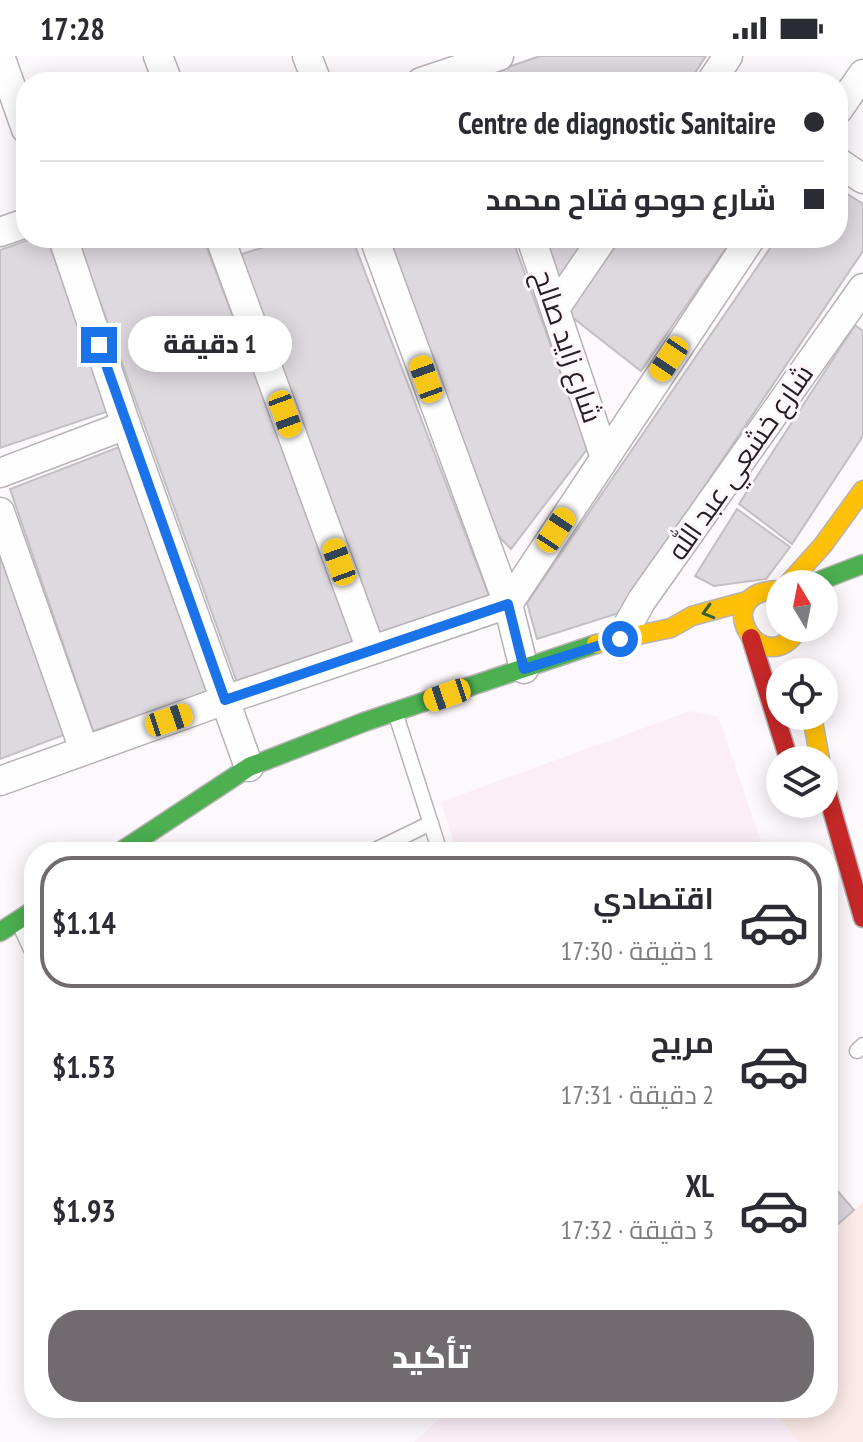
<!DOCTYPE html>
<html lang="ar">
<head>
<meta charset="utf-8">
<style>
  :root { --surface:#fff; --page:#f2f2f3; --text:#2b2b33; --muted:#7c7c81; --line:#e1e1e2; --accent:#716b6f }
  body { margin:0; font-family:"PT Sans Narrow",Cairo,sans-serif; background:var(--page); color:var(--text); direction:rtl; height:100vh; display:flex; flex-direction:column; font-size:30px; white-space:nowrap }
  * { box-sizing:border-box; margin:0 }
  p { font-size:26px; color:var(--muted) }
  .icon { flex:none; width:44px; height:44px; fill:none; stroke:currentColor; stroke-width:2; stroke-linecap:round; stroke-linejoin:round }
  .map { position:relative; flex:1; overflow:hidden; direction:ltr }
  .details { position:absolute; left:24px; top:786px; width:814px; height:576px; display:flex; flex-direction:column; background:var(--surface); border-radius:32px; box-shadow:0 4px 20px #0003; direction:rtl }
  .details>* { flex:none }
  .banner { position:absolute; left:16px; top:16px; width:832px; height:176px; border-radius:32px; box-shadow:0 4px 20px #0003; direction:rtl; display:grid; align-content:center; height:176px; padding:0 24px; background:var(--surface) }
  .needle { width:52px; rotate:350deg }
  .controls { position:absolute; left:766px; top:514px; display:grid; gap:16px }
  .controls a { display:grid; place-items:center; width:72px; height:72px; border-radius:50%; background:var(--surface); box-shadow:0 4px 20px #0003; font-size:40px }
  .end { position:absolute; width:36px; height:36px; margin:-18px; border:10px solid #1a73e8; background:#fff; box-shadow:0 0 0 4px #fff }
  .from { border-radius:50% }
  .bubble { position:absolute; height:56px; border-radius:28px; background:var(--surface); box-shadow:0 4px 20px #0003; font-size:26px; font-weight:800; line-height:56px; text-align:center; direction:rtl }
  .car { position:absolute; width:24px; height:48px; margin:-24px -12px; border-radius:10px; box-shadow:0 0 6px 2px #0007; background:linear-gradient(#f5c518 24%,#345 0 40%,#f5c518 0 76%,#345 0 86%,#f5c518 0) }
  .banner b { display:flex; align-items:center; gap:28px; height:76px; font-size:30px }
  .banner b+b { border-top:2px solid var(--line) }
  .banner i { width:20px; height:20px; background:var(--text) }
  ul { padding:14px 0 0; list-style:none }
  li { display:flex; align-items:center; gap:24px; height:132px; margin:0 16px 12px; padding:0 8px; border:4px solid transparent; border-radius:32px }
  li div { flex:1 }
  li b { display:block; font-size:30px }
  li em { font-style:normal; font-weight:800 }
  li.selected { border-color:var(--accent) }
  li>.icon { width:72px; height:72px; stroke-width:1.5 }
  .button { display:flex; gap:16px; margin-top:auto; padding:16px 24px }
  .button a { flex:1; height:92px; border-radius:32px; background:var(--accent); color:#fff; font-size:32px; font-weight:800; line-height:92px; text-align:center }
  .status { display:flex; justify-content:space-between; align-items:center; height:56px; padding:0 40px; background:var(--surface); direction:ltr }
  .status svg { height:22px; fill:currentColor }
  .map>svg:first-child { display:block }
</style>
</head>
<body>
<div class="status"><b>17:28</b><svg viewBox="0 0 49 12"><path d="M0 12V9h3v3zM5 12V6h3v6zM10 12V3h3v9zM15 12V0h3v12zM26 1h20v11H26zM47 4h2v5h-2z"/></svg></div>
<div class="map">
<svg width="863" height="1386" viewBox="0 0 863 1386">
  <rect width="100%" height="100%" fill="#fdf8fb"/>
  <g fill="#fceef7">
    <polygon points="690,655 718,661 765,796 457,796 441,746"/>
    <polygon points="451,1352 770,1352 799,1386 414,1386"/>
  </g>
  <polygon fill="#fbeae7" points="863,1146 863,1386 799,1386 770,1352 828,1352 828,1178"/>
  <g fill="#ded8df" stroke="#c2bfc2" stroke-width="2">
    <polygon points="540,0 706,0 689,26 490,26 488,18"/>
    <polygon points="838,132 863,148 863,195 619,557 537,583 527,547 777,182 838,182"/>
    <polygon points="34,182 47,182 109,355 0,392 0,194"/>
    <polygon points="77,182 203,182 358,589 238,629"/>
    <polygon points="292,182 352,182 491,545 381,584 239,199"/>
    <polygon points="386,182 512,182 588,392 511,493 486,467"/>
    <polygon points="544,182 587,182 559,225"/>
    <polygon points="621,182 733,182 641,315 568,258"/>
    <polygon points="855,269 863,275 863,380 792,488 739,448"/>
    <polygon points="119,391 209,636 93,675 10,433"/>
    <polygon points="737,453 790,491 766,523 714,530 695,520"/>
    <polygon points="0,495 64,679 0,703"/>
    <polygon points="828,1124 854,1154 828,1177"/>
  </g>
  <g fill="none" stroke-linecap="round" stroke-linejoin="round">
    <defs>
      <g id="lane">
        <polyline points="396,659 440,796"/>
        <polyline points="371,796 431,767"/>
        <polyline points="18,865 34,900"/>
        <polyline points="857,995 863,989"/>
      </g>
      <g id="street">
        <polyline points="0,0 26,73"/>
        <polyline points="158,0 168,26"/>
        <polyline points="307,0 317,26"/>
        <polyline points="421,26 499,0"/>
        <polyline points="711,26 728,0"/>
        <polyline points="838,54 863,18"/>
        <polyline points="838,106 863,123"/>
        <polyline points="0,176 26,167"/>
        <polyline points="63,182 126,369 249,711"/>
        <polyline points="220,182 371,594"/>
        <polyline points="374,182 508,548 524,613"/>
        <polyline points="531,182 604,399"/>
        <polyline points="556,251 603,182"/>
        <polyline points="0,417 126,369"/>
        <polyline points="0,456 84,694"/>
        <polyline points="620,583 642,544 863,232"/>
        <polyline points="0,725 225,644 508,548 751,182"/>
      </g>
      <g id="fast">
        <polyline points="811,528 863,508"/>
        <polyline points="120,796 249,711 364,666 596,588"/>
        <polyline points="0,876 34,854"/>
      </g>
      <g id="slow">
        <polyline points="788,528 823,489 863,434"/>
        <path d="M780,534C704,534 763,631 799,572"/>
        <polyline points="596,588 671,572 692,560 747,545"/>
        <polyline points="812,660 820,704"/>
      </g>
      <g id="jam">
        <polyline points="751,582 789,704"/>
        <polyline points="824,726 863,862"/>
      </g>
    </defs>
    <use href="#lane" stroke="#b7b2b5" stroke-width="17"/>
    <use href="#street" stroke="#b7b2b5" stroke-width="31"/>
    <use href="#fast" stroke="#b7b2b5" stroke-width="21"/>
    <use href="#slow" stroke="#b7b2b5" stroke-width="21"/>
    <use href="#jam" stroke="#b7b2b5" stroke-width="21"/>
    <use href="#lane" stroke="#fffefe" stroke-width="14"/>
    <use href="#street" stroke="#fffefe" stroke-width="28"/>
    <use href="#fast" stroke="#4caf50" stroke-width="18"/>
    <use href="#slow" stroke="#ffc107" stroke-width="18"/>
    <use href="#jam" stroke="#c62828" stroke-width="18"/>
  </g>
  <defs><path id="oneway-chevron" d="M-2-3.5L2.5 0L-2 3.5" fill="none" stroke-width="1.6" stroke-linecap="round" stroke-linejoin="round" transform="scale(2)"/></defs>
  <use stroke="#376037" href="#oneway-chevron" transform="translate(708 556) rotate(164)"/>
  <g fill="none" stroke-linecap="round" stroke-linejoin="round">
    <polyline stroke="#1a73e8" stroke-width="10" points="99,289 225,644 508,548 524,613 620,583"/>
  </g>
  <g text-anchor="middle" stroke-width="6" stroke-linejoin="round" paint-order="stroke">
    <g font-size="28" fill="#251f23" stroke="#fff6fb">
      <text transform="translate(568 290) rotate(71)" y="10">شارع زايد صالح</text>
      <text transform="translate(740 406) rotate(-55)" y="10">شارع خشعي عبد الله</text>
    </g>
  </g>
</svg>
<div class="controls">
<a><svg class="needle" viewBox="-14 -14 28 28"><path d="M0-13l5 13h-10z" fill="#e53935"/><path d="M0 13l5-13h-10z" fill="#7c7c81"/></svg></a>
<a><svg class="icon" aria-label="locate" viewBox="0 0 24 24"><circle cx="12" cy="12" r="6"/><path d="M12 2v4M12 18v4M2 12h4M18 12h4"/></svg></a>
<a><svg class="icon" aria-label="layers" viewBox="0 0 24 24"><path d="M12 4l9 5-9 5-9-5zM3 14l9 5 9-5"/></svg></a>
</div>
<i class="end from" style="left:620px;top:583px"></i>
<i class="end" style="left:99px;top:289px"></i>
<div class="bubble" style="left:128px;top:260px;width:164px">1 دقيقة</div>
<i class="car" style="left:669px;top:303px;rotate:214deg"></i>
<i class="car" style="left:426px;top:323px;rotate:340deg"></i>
<i class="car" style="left:285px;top:358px;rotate:160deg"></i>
<i class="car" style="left:556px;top:474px;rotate:33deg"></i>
<i class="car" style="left:339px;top:506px;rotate:340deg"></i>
<i class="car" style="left:447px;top:639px;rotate:251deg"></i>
<i class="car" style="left:169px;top:664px;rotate:71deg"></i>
<div class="banner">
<b><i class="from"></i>Centre de diagnostic Sanitaire</b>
<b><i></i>شارع حوحو فتاح محمد</b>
</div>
<section class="details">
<ul>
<li class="selected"><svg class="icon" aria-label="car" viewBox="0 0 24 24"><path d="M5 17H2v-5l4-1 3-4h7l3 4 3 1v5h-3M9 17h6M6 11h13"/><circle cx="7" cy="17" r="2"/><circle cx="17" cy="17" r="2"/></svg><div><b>اقتصادي</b><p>1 دقيقة · 17:30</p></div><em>$1.14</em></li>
<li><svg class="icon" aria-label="car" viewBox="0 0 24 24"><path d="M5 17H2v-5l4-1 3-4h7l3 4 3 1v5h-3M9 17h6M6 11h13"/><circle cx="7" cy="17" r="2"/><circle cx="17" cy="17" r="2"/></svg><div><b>مريح</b><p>2 دقيقة · 17:31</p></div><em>$1.53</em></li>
<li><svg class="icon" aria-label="car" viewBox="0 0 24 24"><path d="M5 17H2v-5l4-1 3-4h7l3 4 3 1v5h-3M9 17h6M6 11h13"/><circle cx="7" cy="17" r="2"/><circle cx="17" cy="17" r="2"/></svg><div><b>XL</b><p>3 دقيقة · 17:32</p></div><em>$1.93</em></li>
</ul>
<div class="button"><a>تأكيد</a></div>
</section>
</div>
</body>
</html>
